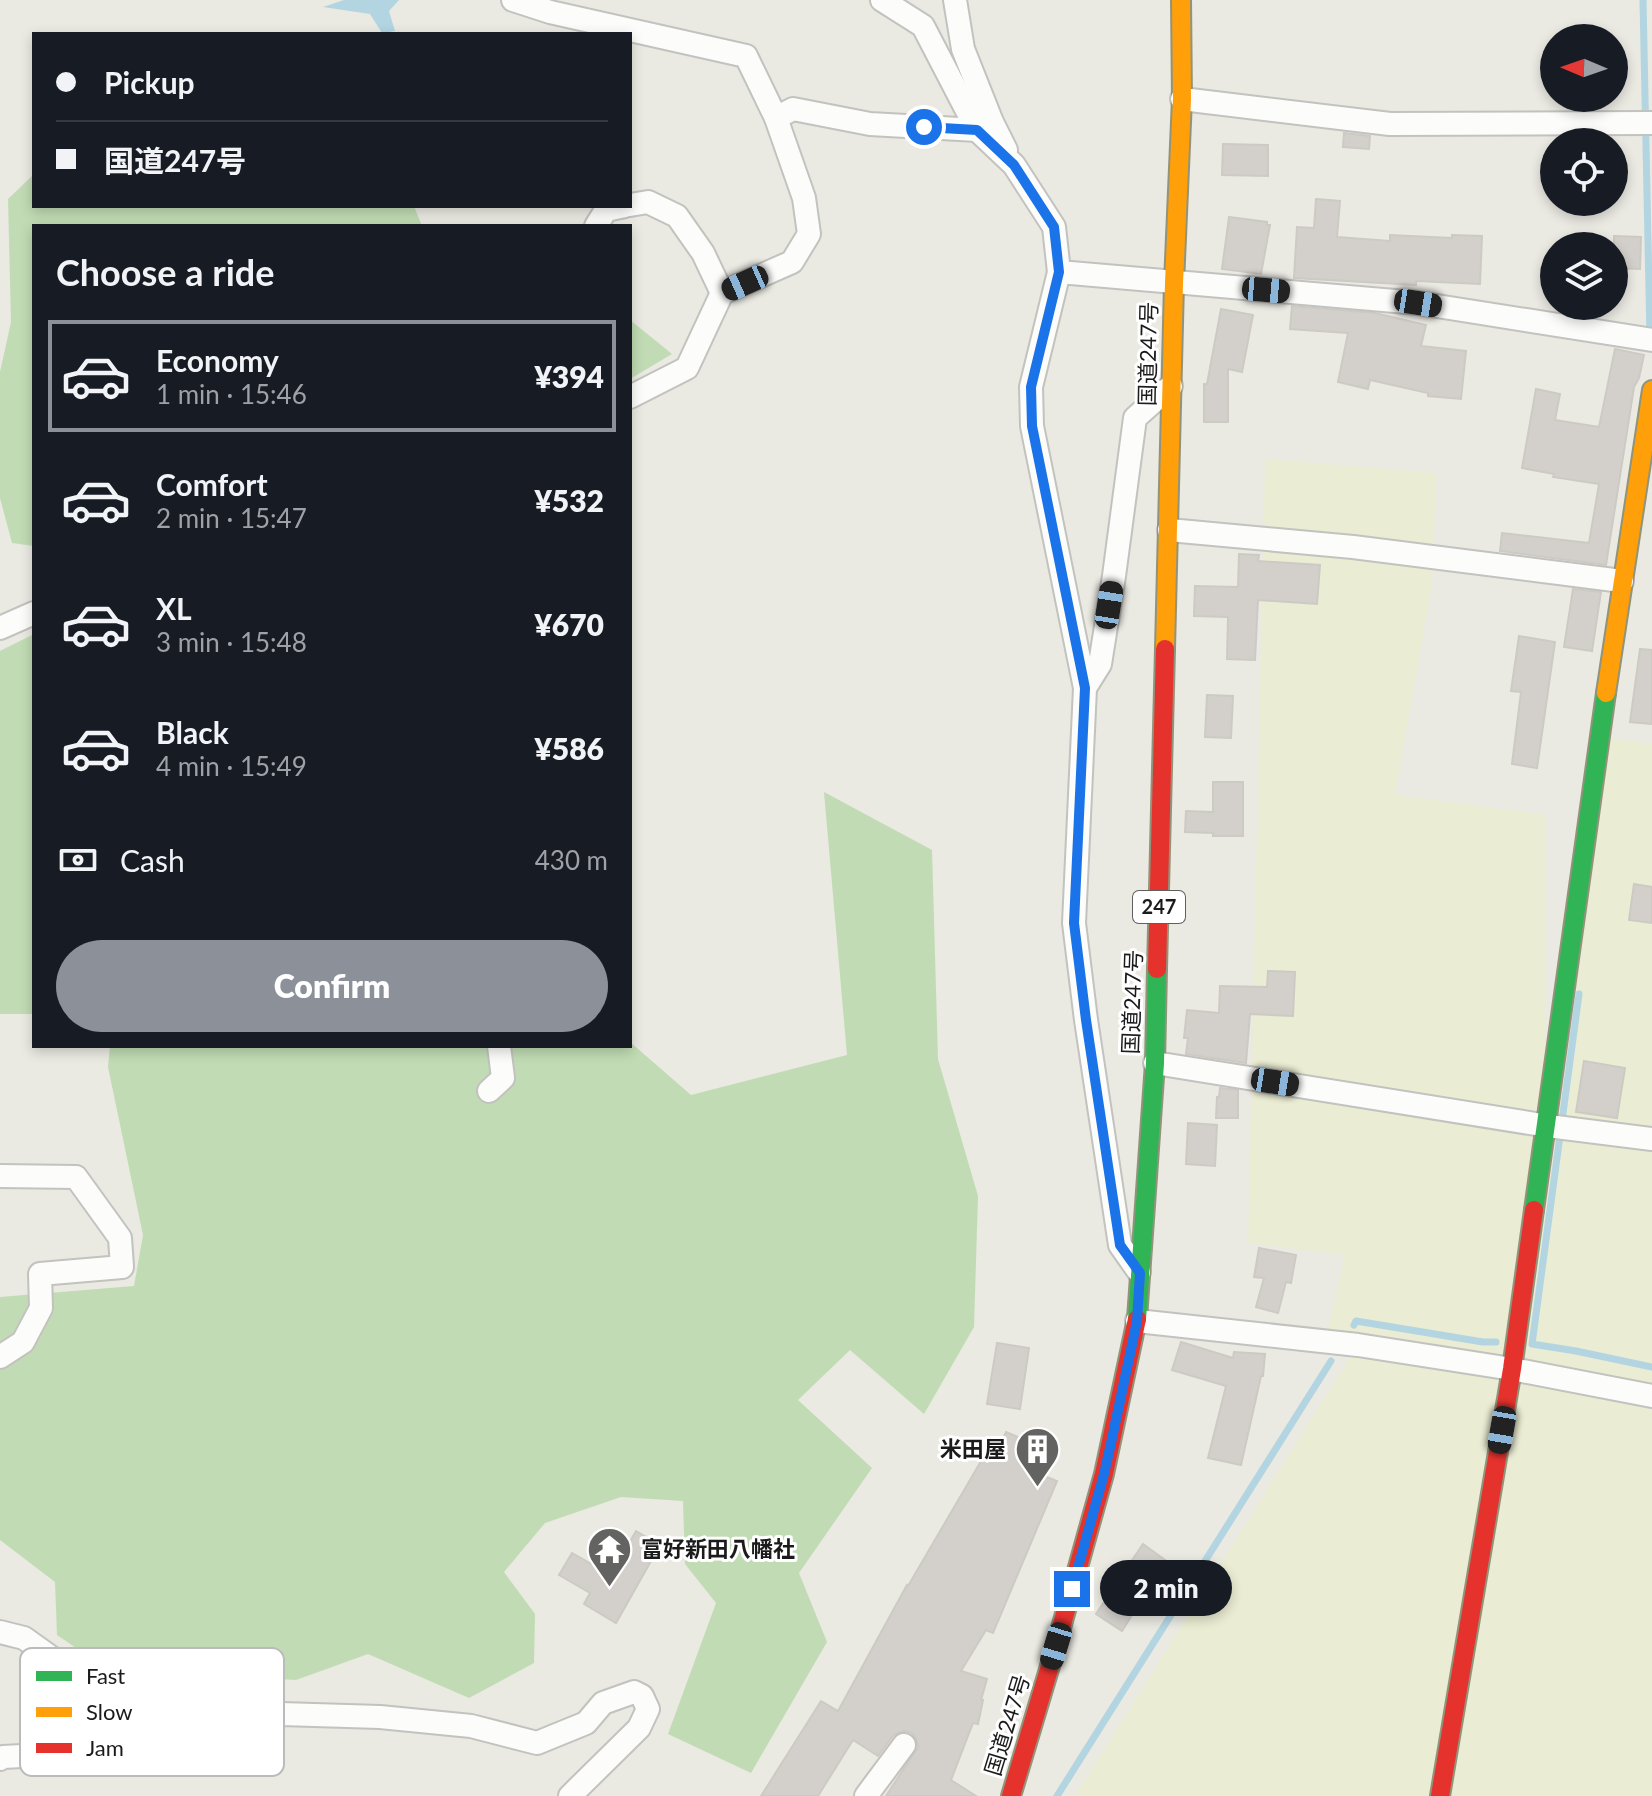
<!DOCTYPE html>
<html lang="en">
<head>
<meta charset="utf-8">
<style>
  :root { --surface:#171b24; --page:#242831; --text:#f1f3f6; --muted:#9ea1a6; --line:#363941; --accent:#8c9099 }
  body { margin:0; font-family:Lato,"Noto Sans JP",sans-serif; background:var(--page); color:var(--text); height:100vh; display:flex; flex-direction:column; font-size:30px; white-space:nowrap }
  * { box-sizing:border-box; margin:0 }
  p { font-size:26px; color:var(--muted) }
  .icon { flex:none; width:44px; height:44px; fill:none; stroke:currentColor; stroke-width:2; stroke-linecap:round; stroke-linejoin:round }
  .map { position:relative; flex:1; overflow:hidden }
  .drawer { position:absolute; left:32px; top:224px; width:600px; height:824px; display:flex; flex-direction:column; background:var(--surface); border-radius:0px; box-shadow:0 4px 12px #0003 }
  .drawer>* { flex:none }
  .top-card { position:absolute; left:32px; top:32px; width:600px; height:176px; border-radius:0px; box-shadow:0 4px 12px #0003; display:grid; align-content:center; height:176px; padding:0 24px; background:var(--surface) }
  .needle { width:52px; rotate:272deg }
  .buttons { position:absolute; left:1540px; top:24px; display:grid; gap:16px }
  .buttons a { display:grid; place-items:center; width:88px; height:88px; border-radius:50%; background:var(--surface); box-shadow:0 4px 12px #0003; font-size:40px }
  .end { position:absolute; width:36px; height:36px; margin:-18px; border:10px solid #1a73e8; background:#fff; box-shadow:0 0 0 4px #fff }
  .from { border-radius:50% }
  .bubble { position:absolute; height:56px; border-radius:28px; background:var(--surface); box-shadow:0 4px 12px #0003; font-size:26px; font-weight:800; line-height:56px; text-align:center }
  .car { position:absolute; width:24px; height:48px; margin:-24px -12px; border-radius:10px; box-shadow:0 0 6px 2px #0007; background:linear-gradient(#222 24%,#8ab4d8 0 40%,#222 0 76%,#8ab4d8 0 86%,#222 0) }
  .top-card b { display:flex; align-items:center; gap:28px; height:76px; font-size:30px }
  .top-card b+b { border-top:2px solid var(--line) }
  .top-card i { width:20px; height:20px; background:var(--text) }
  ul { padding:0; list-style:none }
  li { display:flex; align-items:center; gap:24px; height:112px; margin:0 16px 12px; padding:0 8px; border:4px solid transparent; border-radius:0px }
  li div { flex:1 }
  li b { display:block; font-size:30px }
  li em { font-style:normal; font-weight:800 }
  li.active { border-color:var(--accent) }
  li>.icon { width:72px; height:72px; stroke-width:1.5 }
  h2 { padding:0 24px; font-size:36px; line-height:96px }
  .pay { display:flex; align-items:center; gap:20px; height:88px; padding:0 24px; font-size:30px }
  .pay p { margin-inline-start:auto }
  .button { display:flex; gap:16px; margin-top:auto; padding:16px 24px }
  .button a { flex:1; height:92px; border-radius:48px; background:var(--accent); color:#fff; font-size:32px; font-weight:800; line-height:92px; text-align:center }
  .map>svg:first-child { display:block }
</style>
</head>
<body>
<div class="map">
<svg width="1652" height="1796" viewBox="0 0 1652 1796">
  <rect width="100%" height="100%" fill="#eae9e2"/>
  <polygon fill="#eaecd3" points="1265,459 1437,473 1431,587 1395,795 1546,815 1546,1117 1601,737 1652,744 1652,1796 1075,1796 1358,1345 1325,1341 1345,1255 1248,1243"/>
  <g fill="#c1dcb4">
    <polygon points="34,174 34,206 414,206 422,226 34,226 34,546 12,543 0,498 0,372 11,322 8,199"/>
    <polygon points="630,320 672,354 630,379"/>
    <polygon points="34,634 34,1014 0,1014 0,651"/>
    <polygon points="824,792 932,850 938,1059 978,1196 974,1327 924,1414 850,1350 798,1400 872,1468 799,1573 827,1642 751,1773 668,1734 716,1603 685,1564 683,1501 621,1497 545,1523 504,1572 535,1614 534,1663 469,1698 368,1654 296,1680 197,1674 142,1693 57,1635 55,1582 0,1540 0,1297 134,1286 143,1235 108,1067 110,1046 630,1046 630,1042 691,1095 847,1055"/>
  </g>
  <polygon fill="#b2d5e1" points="344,0 399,0 389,11 395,31 382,33 370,14 323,7"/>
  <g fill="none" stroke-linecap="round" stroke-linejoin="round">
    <g stroke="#b2d5e1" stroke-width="7">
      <polyline points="1643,0 1650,338"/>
      <polyline points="1579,994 1532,1344 1576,1351 1652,1367"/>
      <polyline points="1354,1325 1356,1321 1483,1342 1496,1342"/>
      <polyline points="1057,1796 1331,1361"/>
    </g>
  </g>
  <g fill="#d3d0cb" stroke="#cdcac4" stroke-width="2">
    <polygon points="1344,133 1370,136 1369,149 1343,147"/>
    <polygon points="1223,144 1268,145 1268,176 1222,175"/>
    <polygon points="1316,199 1340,201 1337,237 1390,241 1390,235 1452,238 1452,235 1482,236 1480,284 1416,281 1416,285 1294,278 1297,227 1314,228"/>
    <polygon points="1229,217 1267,222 1267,225 1270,225 1261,274 1222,269"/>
    <polygon points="1614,236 1641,237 1640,269 1614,268"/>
    <polygon points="1292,306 1375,313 1426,325 1421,346 1466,351 1461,399 1428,396 1428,393 1370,380 1368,389 1338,382 1348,333 1290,329"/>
    <polygon points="1221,309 1253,315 1242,372 1228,369 1228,422 1204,422 1204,384 1207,384"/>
    <polygon points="1615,349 1644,355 1639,378 1634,387 1606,565 1500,551 1502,533 1589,543 1599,484 1553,477 1554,474 1522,468 1536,389 1560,394 1555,420 1599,427"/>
    <polygon points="1239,554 1259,555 1258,561 1320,565 1317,604 1258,600 1255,660 1227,659 1228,617 1194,616 1195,586 1238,587"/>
    <polygon points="1573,589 1601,592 1592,651 1564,647"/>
    <polygon points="1519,636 1555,642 1537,768 1512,764 1521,692 1511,691"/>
    <polygon points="1640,649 1652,650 1652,724 1630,722"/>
    <polygon points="1207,695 1233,696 1231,738 1205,737"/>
    <polygon points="1213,782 1243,782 1243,836 1213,836 1213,833 1185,832 1186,811 1213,812"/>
    <polygon points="1634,884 1652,887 1652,923 1629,920"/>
    <polygon points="1268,971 1295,972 1293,1016 1250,1014 1246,1063 1186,1054 1188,1038 1184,1038 1187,1010 1219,1013 1220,986 1267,987"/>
    <polygon points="1584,1061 1625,1068 1617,1118 1576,1112"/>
    <polygon points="1220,1088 1238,1090 1238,1118 1216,1118 1217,1097 1219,1097"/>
    <polygon points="1188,1123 1217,1125 1215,1166 1186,1164"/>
    <polygon points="1259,1248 1296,1255 1291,1283 1286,1282 1278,1313 1256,1307 1264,1278 1254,1277"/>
    <polygon points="1181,1342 1233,1358 1234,1352 1265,1354 1263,1376 1261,1376 1241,1465 1208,1458 1226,1386 1172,1370"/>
    <polygon points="997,1343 1029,1348 1020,1409 987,1404"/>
    <polygon points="1006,1432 1034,1444 1030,1452 1035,1455 1029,1470 1057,1481 993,1633 986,1630 961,1671 987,1679 981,1700 983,1700 978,1724 973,1723 951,1780 976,1796 886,1796 918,1747 916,1739 912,1733 905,1731 898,1733 893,1736 878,1756 853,1740 818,1796 761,1796 821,1701 838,1711 907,1585 908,1586 984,1456 993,1460"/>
    <polygon points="636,1531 660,1545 616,1623 584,1604 590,1593 559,1575 572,1553 611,1575"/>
    <polygon points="1143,1544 1190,1578 1166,1612 1144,1596 1122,1631 1096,1614"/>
  </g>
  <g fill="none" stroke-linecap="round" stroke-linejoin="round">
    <defs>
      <g id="street">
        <polyline points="513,0 550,12 746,56 776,118"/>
        <polyline points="882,0 923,26 977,130 1014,165 1054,227 1059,272 1418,303 1652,340"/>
        <polyline points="955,0 963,49 992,122 1006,150"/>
        <polyline points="1182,99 1390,124 1652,123"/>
        <polyline points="630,205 648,202 677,216 703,253 722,293"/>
        <polyline points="596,226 606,210 625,206"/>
        <polyline points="1059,272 1031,387 1032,426 1085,688"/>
        <polyline points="630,397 687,368 722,293 792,262 809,234 804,198 776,118 793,109 870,124 977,130"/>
        <polyline points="1169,530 1353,547 1622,581"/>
        <polyline points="0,628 34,613"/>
        <polyline points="1155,1063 1548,1126 1652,1139"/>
        <polyline points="489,1091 503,1078 499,1046"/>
        <polyline points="0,1176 76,1177 120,1238 122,1267 40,1274 41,1308 23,1342 0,1357"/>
        <polyline points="1139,1272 1120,1245 1086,1020 1074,923 1085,688 1100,664 1114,576 1135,418 1171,386"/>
        <polyline points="1137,1321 1358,1345 1512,1369 1652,1396"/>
        <polyline points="0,1632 24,1638 133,1716 210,1724 281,1714 380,1717 471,1726 537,1743 586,1723 603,1703 634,1692 642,1696 648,1709 639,1728 570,1796"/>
        <polyline points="0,1759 3,1757 193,1747 210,1724"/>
        <polyline points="866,1796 904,1745"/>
      </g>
      <g id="fast">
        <polyline points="1534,1210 1606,693"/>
        <polyline points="1137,1319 1155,1063 1157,969"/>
      </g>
      <g id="slow">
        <polyline points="1165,649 1174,283 1182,99 1181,0"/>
        <polyline points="1606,693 1652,390"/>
      </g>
      <g id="jam">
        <polyline points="1157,969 1165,649"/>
        <polyline points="1011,1796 1056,1646 1104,1474 1137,1319"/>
        <polyline points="1440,1796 1512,1369 1534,1210"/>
      </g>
    </defs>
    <use href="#street" stroke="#c2c2bf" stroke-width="26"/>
    <use href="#fast" stroke="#91947b" stroke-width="22"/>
    <use href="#slow" stroke="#91947b" stroke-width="22"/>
    <use href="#jam" stroke="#91947b" stroke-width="22"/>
    <use href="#street" stroke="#fcfcfb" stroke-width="22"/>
    <use href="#fast" stroke="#30b455" stroke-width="18"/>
    <use href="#slow" stroke="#ff9f0a" stroke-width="18"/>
    <use href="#jam" stroke="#e5322d" stroke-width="18"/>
  </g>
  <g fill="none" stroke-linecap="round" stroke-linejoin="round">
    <polyline stroke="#1a73e8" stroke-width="10" points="924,127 977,130 1014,165 1054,227 1059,272 1031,387 1032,426 1085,688 1074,923 1086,1020 1120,1245 1140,1273 1137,1321 1111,1443 1104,1474 1072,1589"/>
  </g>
  <defs>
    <symbol id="building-pin" viewBox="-11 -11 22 30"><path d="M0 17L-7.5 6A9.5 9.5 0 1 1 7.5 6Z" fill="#636361" stroke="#fff"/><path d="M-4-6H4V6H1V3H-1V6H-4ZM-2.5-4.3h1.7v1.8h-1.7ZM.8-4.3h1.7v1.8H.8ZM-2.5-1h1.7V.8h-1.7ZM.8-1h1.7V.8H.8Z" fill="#fff"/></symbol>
    <symbol id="temple-pin" viewBox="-11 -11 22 30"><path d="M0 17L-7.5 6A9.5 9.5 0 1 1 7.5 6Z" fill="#636361" stroke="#fff"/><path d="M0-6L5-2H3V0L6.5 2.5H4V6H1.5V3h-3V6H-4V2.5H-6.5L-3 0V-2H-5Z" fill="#fff"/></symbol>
  </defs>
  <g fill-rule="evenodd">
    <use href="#building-pin" x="1012" y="1424" width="51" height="69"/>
    <use href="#temple-pin" x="584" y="1524" width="51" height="69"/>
  </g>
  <g text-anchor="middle" stroke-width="6" stroke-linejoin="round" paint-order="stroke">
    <rect fill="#fff" stroke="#5f5f5f" stroke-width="2" x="1133" y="891" width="52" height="32" rx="6"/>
    <g font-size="20" font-weight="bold" fill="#1b1b1b">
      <text x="1159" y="914">247</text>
    </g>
    <g font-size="22" fill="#1b1b1b" stroke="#fff">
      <text transform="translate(1148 354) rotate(-89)" y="8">国道247号</text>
      <text transform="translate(1132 1002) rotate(-88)" y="8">国道247号</text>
      <text transform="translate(1007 1725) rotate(-73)" y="8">国道247号</text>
    </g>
    <g font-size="22" font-weight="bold" fill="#1b1b1b" stroke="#fff" text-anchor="end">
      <text x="1006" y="1457">米田屋</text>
      <text x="641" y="1557" text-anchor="start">富好新田八幡社</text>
    </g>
  </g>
  <rect x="20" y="1648" width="264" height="128" rx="12" fill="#fff" stroke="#bbb" stroke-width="2"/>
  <rect x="36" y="1671" width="36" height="10" fill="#30b455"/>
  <rect x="36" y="1707" width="36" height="10" fill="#ff9f0a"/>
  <rect x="36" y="1743" width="36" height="10" fill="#e5322d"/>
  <g font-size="22" fill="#1b1b1b">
    <text x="86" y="1684">Fast</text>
    <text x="86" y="1720">Slow</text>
    <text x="86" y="1756">Jam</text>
  </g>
</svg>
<div class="buttons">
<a><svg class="needle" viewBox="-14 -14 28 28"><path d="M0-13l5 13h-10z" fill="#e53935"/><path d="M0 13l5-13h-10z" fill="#9ea1a6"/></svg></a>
<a><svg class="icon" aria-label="locate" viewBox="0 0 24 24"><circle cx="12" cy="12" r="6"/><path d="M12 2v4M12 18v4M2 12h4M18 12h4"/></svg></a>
<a><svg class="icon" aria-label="layers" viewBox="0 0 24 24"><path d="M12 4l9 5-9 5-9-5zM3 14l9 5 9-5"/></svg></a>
</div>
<i class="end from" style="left:924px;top:127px"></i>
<i class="end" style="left:1072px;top:1589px"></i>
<div class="bubble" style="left:1100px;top:1560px;width:132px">2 min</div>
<i class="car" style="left:745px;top:283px;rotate:246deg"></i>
<i class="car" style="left:1266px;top:290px;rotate:95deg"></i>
<i class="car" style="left:1418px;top:303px;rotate:99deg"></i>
<i class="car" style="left:1109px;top:605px;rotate:9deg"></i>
<i class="car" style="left:1275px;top:1082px;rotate:99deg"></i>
<i class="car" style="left:1502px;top:1430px;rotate:190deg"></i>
<i class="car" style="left:1056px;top:1646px;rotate:197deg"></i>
<div class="top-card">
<b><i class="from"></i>Pickup</b>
<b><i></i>国道247号</b>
</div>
<section class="drawer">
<h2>Choose a ride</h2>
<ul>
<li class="active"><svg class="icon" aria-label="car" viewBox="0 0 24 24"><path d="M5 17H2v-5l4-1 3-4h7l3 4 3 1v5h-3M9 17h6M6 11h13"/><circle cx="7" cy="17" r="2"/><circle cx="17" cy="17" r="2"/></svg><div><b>Economy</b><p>1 min · 15:46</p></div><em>¥394</em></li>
<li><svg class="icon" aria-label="car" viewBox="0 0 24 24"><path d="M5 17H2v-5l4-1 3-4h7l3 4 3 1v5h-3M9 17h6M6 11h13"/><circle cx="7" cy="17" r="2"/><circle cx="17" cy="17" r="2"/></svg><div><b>Comfort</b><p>2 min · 15:47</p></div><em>¥532</em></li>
<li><svg class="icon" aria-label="car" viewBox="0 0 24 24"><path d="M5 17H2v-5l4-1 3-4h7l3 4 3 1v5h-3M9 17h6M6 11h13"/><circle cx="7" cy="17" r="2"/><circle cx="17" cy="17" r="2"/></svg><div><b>XL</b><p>3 min · 15:48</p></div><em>¥670</em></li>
<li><svg class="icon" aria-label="car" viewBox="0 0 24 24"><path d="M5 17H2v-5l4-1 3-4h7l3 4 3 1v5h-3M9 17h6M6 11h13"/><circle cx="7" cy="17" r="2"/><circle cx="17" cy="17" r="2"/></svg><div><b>Black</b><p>4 min · 15:49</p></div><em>¥586</em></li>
</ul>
<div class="pay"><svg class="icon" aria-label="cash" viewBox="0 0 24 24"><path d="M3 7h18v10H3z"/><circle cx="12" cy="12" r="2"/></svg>Cash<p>430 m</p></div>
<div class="button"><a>Confirm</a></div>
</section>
</div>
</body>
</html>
